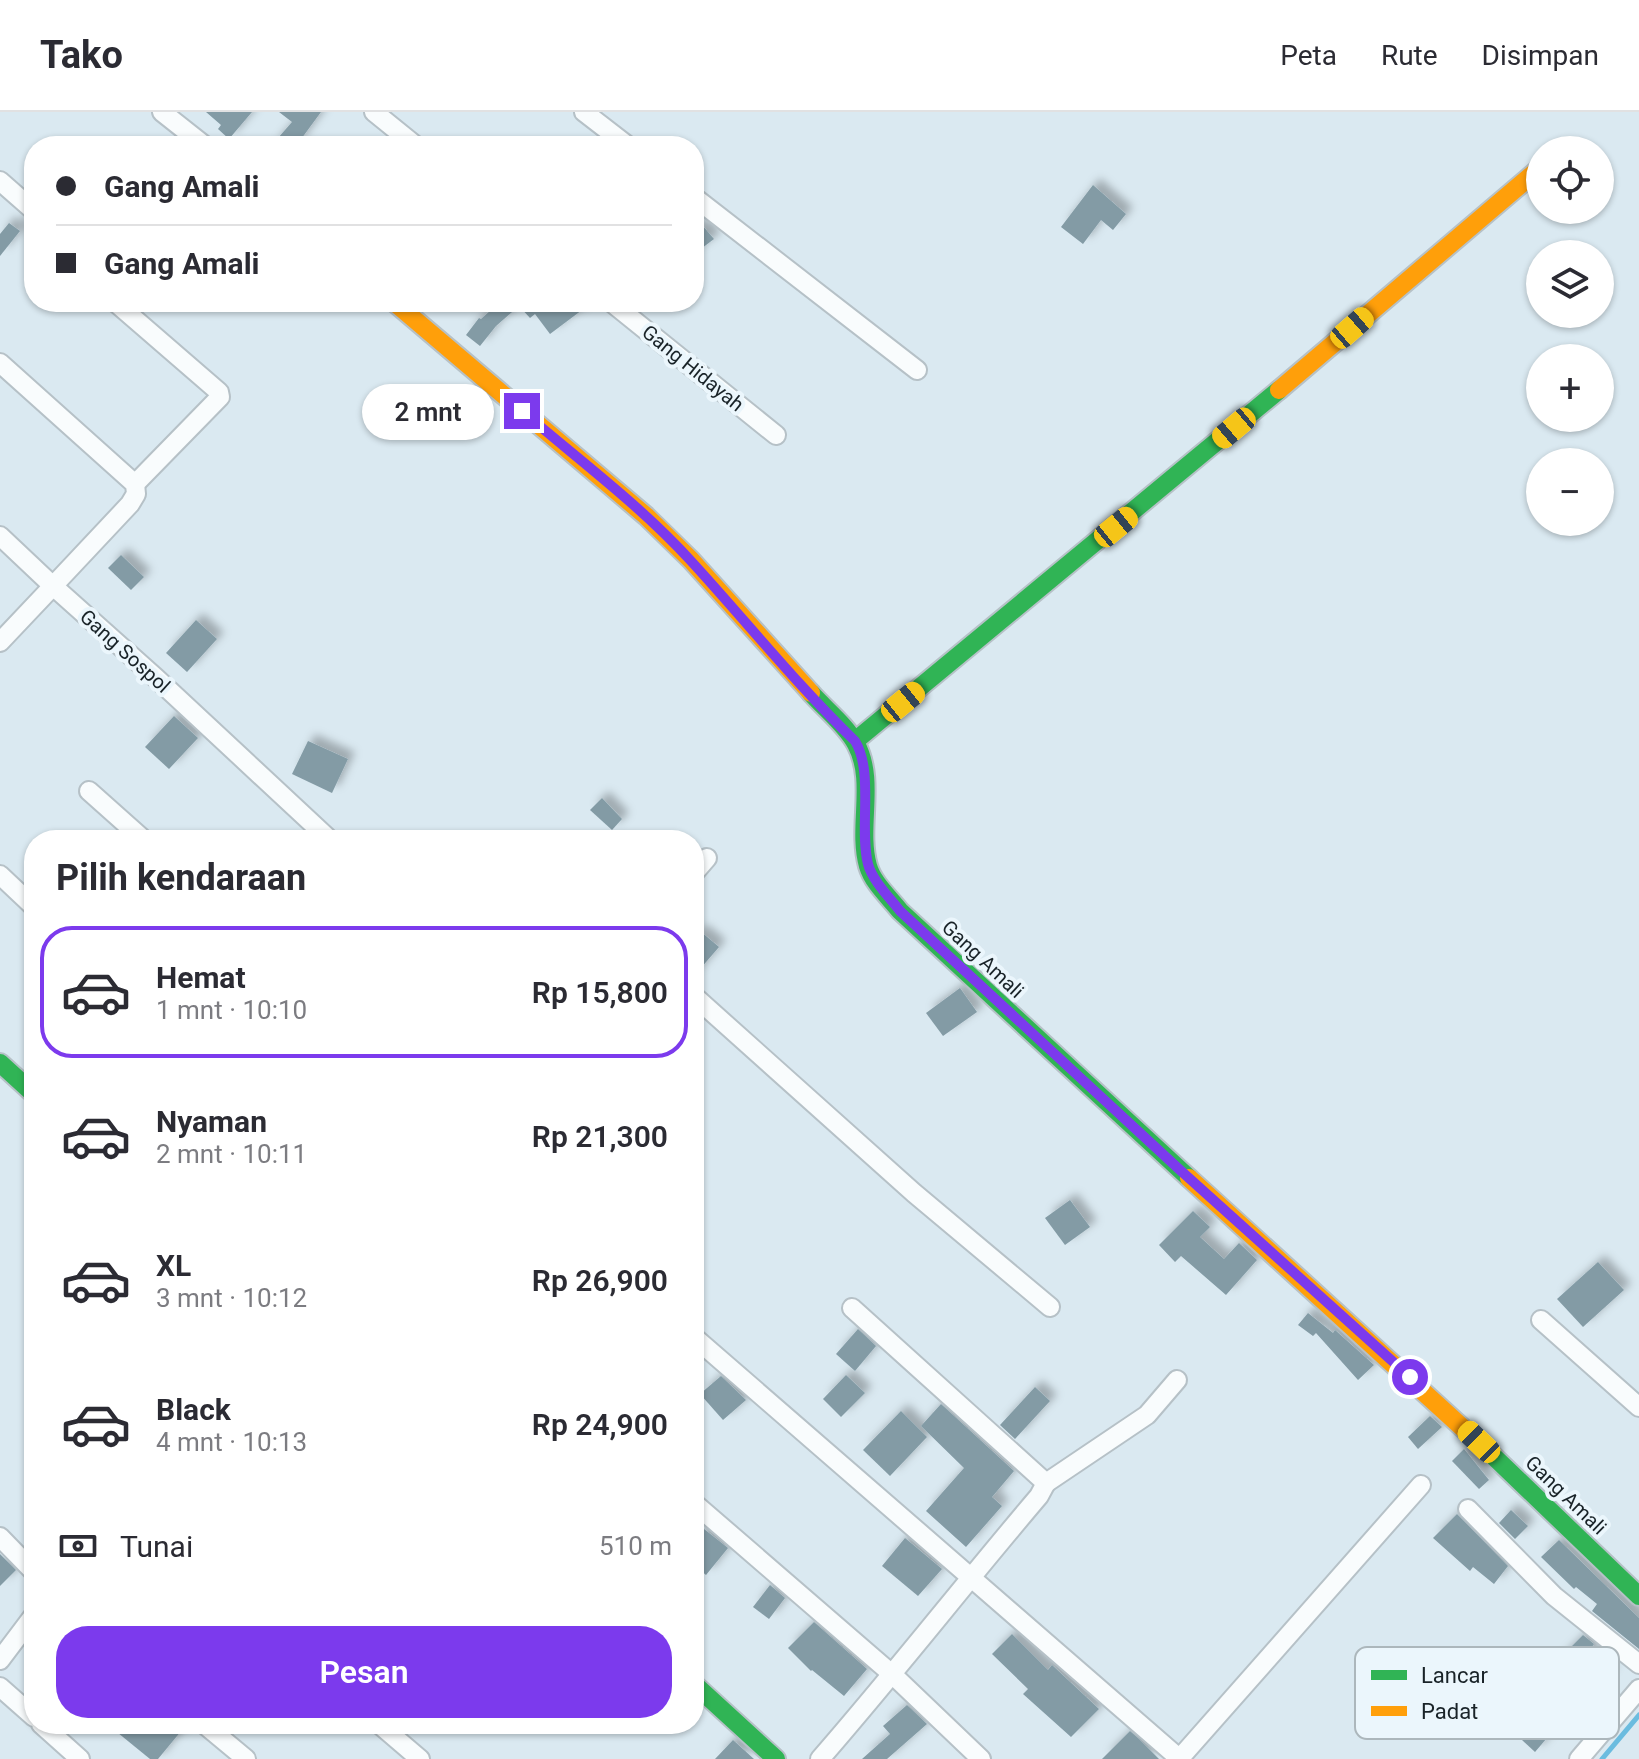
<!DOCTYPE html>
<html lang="id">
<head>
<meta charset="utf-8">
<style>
  :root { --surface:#fff; --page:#f2f2f3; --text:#2b2b33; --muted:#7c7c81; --line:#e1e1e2; --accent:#7c3aed }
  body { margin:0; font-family:Roboto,sans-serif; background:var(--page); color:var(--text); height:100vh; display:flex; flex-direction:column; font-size:30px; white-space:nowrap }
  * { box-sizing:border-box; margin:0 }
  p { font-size:26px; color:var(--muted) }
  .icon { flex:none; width:44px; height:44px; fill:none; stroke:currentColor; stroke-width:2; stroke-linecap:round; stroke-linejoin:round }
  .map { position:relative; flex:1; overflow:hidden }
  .side { position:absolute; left:24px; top:718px; width:680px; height:904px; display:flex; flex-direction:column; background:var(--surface); border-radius:32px; box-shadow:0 2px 6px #0004 }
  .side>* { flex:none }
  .top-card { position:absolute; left:24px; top:24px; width:680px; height:176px; border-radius:32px; box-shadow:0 2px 6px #0004; display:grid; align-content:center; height:176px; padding:0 32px; background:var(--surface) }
  .tools { position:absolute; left:1526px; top:24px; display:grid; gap:16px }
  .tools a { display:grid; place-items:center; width:88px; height:88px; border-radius:50%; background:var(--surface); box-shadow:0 2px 6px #0004; font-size:40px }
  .end { position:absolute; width:36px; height:36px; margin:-18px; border:10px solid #7c3aed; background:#fff; box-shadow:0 0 0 4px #fff }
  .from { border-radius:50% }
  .bubble { position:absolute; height:56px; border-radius:28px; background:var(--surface); box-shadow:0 2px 6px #0004; font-size:26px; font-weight:600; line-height:56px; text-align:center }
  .car { position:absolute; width:24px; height:48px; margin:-24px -12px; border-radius:10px; box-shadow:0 0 6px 2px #0007; background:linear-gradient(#f5c518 24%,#345 0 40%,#f5c518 0 76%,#345 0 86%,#f5c518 0) }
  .top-card b { display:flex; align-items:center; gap:28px; height:76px; font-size:30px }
  .top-card b+b { border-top:2px solid var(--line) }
  .top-card i { width:20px; height:20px; background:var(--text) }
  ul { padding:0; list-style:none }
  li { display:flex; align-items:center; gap:24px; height:132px; margin:0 16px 12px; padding:0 16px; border:4px solid transparent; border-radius:32px }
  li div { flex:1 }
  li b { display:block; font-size:30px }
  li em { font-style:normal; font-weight:600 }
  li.on { border-color:var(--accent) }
  li>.icon { width:72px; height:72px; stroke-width:1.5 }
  h2 { padding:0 32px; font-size:36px; line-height:96px }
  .pay { display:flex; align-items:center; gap:20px; height:88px; padding:0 32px; font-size:30px }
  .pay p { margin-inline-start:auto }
  .action { display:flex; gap:16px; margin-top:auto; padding:16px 32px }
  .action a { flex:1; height:92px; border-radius:32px; background:var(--accent); color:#fff; font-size:32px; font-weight:600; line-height:92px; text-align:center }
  header { display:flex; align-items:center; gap:48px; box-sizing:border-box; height:112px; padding:0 40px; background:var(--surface); border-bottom:2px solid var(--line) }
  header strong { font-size:38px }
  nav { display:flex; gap:44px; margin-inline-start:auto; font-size:28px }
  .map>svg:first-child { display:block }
</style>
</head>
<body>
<header>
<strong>Tako</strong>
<nav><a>Peta</a><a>Rute</a><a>Disimpan</a></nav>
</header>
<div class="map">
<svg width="1639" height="1647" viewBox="0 0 1639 1647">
  <defs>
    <filter id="shadow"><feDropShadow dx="7" dy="-7" stdDeviation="4" flood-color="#0004"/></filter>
  </defs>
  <rect width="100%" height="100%" fill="#dae9f1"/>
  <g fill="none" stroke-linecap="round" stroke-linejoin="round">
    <polyline stroke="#6bbcdf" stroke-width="5" points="1602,1647 1639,1603"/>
  </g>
  <g fill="#839ba5" filter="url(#shadow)">
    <polygon points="206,0 252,0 229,27 218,17 221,13"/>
    <polygon points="279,0 321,0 296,34 271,34 292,10"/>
    <polygon points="1093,73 1126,102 1113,118 1101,108 1083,132 1061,115"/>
    <polygon points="9,111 20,119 0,144 0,122"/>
    <polygon points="702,113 714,127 694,142 694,119"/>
    <polygon points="500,190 576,190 582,198 550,222 535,202 530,206 519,194 496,214 480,234 466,223 479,206 481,207"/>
    <polygon points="121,443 144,465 131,478 108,456"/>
    <polygon points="196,508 217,527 187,560 166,541"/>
    <polygon points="174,604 198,626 169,657 145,635"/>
    <polygon points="308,629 348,647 332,681 292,662"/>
    <polygon points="602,686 622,707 612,718 590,698"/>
    <polygon points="700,819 719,835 694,864 694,826"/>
    <polygon points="960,876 977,900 943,924 926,901"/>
    <polygon points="1070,1088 1090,1115 1065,1133 1045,1106"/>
    <polygon points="1193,1099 1210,1115 1200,1125 1224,1147 1239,1131 1257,1148 1226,1183 1181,1144 1175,1150 1159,1133"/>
    <polygon points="1598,1150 1624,1178 1583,1215 1557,1187"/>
    <polygon points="1308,1201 1333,1221 1335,1218 1374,1253 1358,1268 1316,1221 1313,1224 1298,1213"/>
    <polygon points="858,1217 876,1234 855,1259 836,1242"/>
    <polygon points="846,1263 865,1281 841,1305 823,1287"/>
    <polygon points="721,1264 746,1288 723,1308 700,1282"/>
    <polygon points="1035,1275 1050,1289 1015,1327 1000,1313"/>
    <polygon points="941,1292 1014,1359 992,1385 1002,1394 966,1435 926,1399 964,1356 921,1314"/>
    <polygon points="901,1299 927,1325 890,1364 863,1338"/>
    <polygon points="1430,1304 1442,1315 1418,1337 1408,1325"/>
    <polygon points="1464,1337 1489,1368 1479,1377 1452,1349"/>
    <polygon points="1511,1398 1528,1414 1515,1427 1499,1411"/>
    <polygon points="1457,1402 1508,1454 1494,1472 1473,1455 1470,1459 1433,1426"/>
    <polygon points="704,1417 728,1436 706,1463 694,1453 694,1430"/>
    <polygon points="905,1426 942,1457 918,1484 882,1454"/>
    <polygon points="1559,1428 1639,1506 1639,1537 1592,1499 1597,1492 1576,1475 1574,1477 1541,1445"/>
    <polygon points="0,1442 16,1458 0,1474"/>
    <polygon points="770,1473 785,1486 769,1507 753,1495"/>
    <polygon points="814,1510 867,1557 844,1584 812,1558 811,1559 788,1536"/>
    <polygon points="1012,1522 1048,1558 1052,1553 1099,1597 1071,1625 1023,1582 1028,1577 992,1542"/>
    <polygon points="1583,1523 1594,1532 1589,1539 1611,1560 1591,1580 1558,1548"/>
    <polygon points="907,1593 927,1612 887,1647 862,1647 890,1622 883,1614"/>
    <polygon points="1527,1596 1553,1619 1535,1640 1509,1616"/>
    <polygon points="107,1612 175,1612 182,1618 158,1647 150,1647"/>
    <polygon points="1130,1619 1139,1627 1159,1647 1102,1647"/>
    <polygon points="733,1628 754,1647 715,1647"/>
  </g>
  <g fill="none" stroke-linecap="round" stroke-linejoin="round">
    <defs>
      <g id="street">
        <polyline points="162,0 205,34"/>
        <polyline points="374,0 416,34"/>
        <polyline points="584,0 628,34"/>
        <polyline points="0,69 33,98"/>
        <polyline points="694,85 917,258"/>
        <polyline points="115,190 219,280 220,285 135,372"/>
        <polyline points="611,190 776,323"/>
        <polyline points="0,251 135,372 136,382 130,392 53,474 0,424"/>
        <polyline points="0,530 53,474 156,566 330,728"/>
        <polyline points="89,679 144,728"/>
        <polyline points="694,761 707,746"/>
        <polyline points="0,763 34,795"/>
        <polyline points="694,884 914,1081 1050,1195"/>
        <polyline points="1541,1208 1639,1295"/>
        <polyline points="694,1225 1180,1647"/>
        <polyline points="1046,1371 1147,1303 1177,1268"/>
        <polyline points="694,1391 893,1563 981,1647"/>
        <polyline points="1468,1397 1554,1484 1639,1552"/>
        <polyline points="0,1425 34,1460"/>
        <polyline points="0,1548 34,1503"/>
        <polyline points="0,1575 34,1605"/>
        <polyline points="41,1612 80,1647"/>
        <polyline points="204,1612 246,1647"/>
        <polyline points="379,1612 420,1647"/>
        <polyline points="1180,1646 1421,1373"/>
        <path d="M820,1647C895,1561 965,1471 1039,1384L1046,1371L852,1196"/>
        <polyline points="1579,1647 1639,1577"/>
      </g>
      <g id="fast">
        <path d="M811,581C825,597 846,613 856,632C876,669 857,715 868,754C873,771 889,785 900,799L1189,1066"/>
        <polyline points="855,629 1279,278"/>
        <polyline points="0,951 34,982"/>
        <polyline points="1488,1339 1639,1484"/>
        <polyline points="694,1572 776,1647"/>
      </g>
      <g id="slow">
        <polyline points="394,190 646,404 691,448 811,581"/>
        <polyline points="1279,278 1540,56"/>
        <polyline points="1189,1066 1488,1339"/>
      </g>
    </defs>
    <use href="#street" stroke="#b6c1c7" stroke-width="22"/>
    <use href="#fast" stroke="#b6c1c7" stroke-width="22"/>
    <use href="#slow" stroke="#b6c1c7" stroke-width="22"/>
    <use href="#street" stroke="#f9fcfd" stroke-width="18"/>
    <use href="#fast" stroke="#30b455" stroke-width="18"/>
    <use href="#slow" stroke="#ff9f0a" stroke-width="18"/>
  </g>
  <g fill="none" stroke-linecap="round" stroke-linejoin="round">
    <path stroke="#7c3aed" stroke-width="10" d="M522,299C579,348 640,393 691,449C746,509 797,573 855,629C874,660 859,716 868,752C872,768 890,786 900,799L1180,1058L1410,1265"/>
  </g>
  <g text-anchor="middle" stroke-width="8" stroke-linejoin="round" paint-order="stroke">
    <g font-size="20" fill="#192328" stroke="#ebf6fc">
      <text transform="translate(693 256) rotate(39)" y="7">Gang Hidayah</text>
      <text transform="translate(125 539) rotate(42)" y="7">Gang Sospol</text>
      <text transform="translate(983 847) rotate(43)" y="7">Gang Amali</text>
      <text transform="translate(1566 1383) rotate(44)" y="7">Gang Amali</text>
    </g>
  </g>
  <rect x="1355" y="1535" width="264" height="92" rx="12" fill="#ebf6fc" stroke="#acb7bc" stroke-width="2"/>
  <rect x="1371" y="1558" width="36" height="10" fill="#30b455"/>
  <rect x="1371" y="1594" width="36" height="10" fill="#ff9f0a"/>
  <g font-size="22" fill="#192328">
    <text x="1421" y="1571">Lancar</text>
    <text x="1421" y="1607">Padat</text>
  </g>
</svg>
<div class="tools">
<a><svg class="icon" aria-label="locate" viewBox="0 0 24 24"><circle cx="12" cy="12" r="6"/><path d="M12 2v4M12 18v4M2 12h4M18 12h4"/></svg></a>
<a><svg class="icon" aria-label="layers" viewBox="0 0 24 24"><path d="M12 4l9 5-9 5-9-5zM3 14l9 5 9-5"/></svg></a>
<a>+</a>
<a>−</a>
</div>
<i class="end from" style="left:1410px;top:1265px"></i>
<i class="end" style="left:522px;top:299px"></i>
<div class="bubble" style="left:362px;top:272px;width:132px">2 mnt</div>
<i class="car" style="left:1352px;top:216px;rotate:49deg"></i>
<i class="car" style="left:1234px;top:316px;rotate:230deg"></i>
<i class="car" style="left:1116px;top:415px;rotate:51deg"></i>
<i class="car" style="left:903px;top:590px;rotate:51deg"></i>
<i class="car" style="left:1479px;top:1330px;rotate:314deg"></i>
<div class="top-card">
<b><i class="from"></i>Gang Amali</b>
<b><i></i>Gang Amali</b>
</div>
<section class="side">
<h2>Pilih kendaraan</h2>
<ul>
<li class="on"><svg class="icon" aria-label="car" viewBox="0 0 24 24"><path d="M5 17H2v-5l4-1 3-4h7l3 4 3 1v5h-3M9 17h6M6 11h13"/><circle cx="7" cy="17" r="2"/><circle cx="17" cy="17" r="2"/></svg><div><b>Hemat</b><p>1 mnt · 10:10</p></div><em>Rp 15,800</em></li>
<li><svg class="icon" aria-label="car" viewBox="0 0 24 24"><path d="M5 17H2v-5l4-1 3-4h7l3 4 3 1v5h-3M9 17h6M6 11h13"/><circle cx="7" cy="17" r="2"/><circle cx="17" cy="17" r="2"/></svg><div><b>Nyaman</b><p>2 mnt · 10:11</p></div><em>Rp 21,300</em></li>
<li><svg class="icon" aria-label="car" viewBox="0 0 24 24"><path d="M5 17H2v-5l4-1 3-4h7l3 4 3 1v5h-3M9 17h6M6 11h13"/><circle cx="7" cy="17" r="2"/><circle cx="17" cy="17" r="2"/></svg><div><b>XL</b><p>3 mnt · 10:12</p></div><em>Rp 26,900</em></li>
<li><svg class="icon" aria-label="car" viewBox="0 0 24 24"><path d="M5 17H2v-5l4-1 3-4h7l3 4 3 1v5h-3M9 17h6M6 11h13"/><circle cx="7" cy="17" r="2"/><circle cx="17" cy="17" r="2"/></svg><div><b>Black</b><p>4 mnt · 10:13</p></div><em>Rp 24,900</em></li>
</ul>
<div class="pay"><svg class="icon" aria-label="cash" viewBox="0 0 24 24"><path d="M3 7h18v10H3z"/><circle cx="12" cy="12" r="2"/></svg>Tunai<p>510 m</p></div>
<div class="action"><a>Pesan</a></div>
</section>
</div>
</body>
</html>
